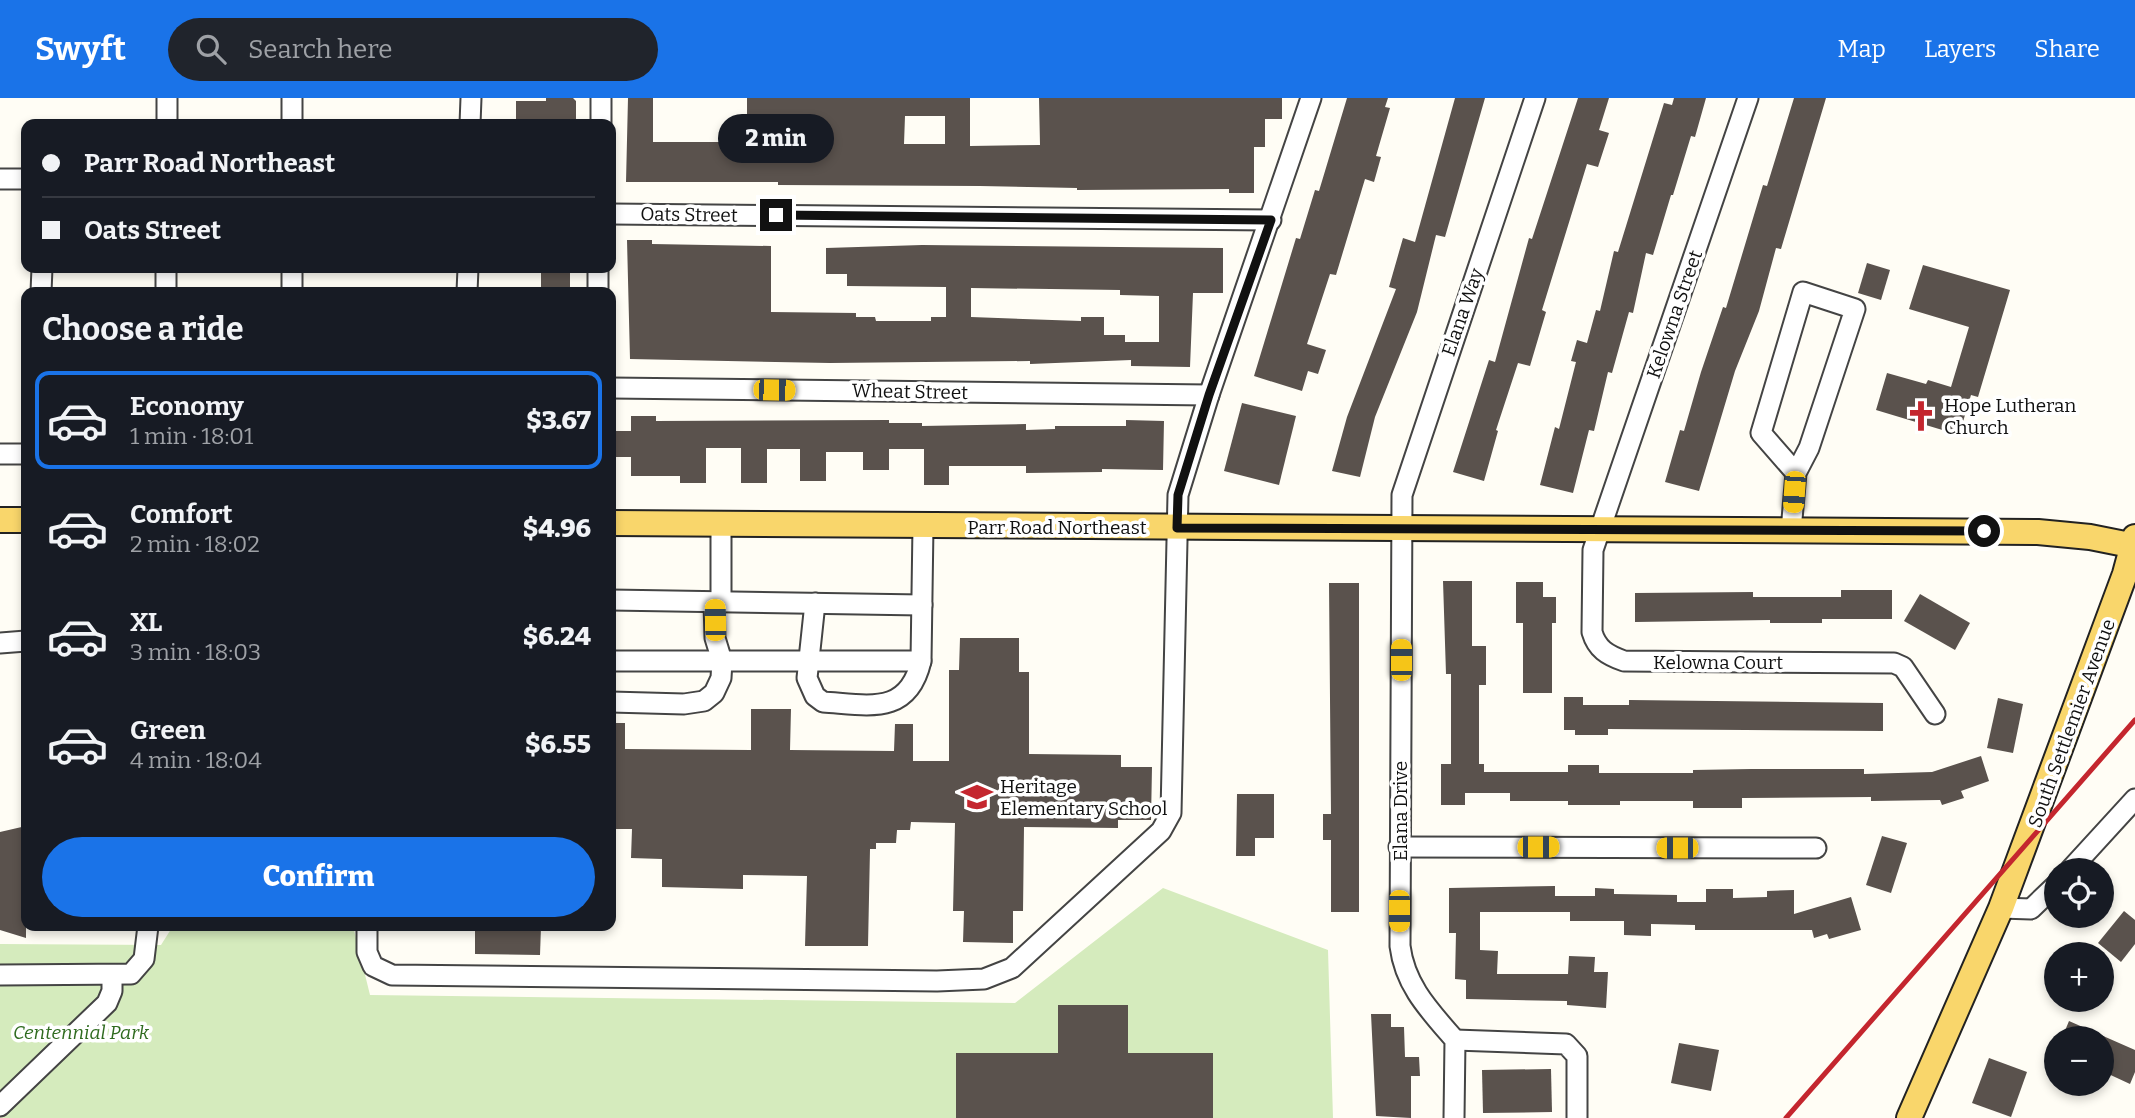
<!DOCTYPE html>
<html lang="en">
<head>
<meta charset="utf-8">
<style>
  :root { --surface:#171b24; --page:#20242c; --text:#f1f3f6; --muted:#9ea1a6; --line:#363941; --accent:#1a73e8 }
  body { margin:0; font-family:Bitter,serif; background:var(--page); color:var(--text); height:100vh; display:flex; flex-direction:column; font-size:26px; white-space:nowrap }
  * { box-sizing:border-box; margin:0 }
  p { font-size:23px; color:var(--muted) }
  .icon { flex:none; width:38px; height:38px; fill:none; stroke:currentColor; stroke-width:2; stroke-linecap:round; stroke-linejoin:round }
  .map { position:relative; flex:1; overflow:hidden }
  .side { position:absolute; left:21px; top:189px; width:595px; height:644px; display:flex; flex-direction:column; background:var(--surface); border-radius:14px; box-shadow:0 4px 10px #0003 }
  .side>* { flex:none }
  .guide { position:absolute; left:21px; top:21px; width:595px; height:154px; border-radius:14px; box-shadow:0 4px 10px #0003; display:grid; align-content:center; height:154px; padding:0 21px; background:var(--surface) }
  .fabs { position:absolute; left:2044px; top:760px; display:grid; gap:14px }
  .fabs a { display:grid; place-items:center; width:70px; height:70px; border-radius:50%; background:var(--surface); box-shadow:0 4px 10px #0003; font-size:35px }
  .end { position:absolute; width:32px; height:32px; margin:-16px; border:9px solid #111; background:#fff; box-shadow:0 0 0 4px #fff }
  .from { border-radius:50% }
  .bubble { position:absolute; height:49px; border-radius:24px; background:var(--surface); box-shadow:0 4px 10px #0003; font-size:23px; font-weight:800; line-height:49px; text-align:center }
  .car { position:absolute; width:21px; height:42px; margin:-21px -10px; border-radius:9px; box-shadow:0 0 5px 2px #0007; background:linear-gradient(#f5c518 24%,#345 0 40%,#f5c518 0 76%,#345 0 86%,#f5c518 0) }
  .guide b { display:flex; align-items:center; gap:24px; height:66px; font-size:26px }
  .guide b+b { border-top:2px solid var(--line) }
  .guide i { width:18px; height:18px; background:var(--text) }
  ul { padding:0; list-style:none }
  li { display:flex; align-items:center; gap:21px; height:98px; margin:0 14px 10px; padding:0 7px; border:4px solid transparent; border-radius:14px }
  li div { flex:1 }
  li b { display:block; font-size:26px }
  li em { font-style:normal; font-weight:800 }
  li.selected { border-color:var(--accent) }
  li>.icon { width:63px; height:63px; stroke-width:1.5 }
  h2 { padding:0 21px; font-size:32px; line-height:84px }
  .button { display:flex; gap:14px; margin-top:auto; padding:14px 21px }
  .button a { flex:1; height:80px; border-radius:42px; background:var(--accent); color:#fff; font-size:28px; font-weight:800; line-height:80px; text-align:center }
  header { display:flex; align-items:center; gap:42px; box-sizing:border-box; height:98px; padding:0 35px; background:var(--accent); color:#fff }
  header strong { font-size:33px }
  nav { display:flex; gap:38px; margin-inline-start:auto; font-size:24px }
  .search { width:490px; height:63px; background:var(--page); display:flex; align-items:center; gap:18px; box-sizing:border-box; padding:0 24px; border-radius:38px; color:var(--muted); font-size:26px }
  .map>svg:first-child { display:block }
</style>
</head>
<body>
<header>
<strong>Swyft</strong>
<div class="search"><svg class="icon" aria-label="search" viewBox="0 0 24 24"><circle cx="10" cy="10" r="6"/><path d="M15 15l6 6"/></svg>Search here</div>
<nav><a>Map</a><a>Layers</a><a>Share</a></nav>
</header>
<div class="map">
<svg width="2135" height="1020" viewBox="0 0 2135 1020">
  <rect width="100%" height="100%" fill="#fffdf5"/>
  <polygon fill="#d5ebbd" points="1163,790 1328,852 1333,1020 0,1020 0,846 161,847 173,828 353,828 370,897 1015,905"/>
  <g fill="#5a524d" fill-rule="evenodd">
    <polygon points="546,0 573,0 576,3 576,26 516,26 516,3 546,3"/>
    <path d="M628,0H653V44H728V36H747V0H970V48L1040,47L1039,0H1282V21H1265V49H1254V95H1229V91L1077,92V90L980,88L778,87V84H626ZM905,18H945V46H904Z"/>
    <polygon points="1347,0 1388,0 1385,9 1390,10 1376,58 1381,59 1374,84 1365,81 1336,177 1330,176 1307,246 1326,252 1318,276 1308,273 1302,293 1254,278 1296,140 1300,141 1315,92 1319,93"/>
    <polygon points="1455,0 1485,0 1445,139 1436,137 1417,214 1375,319 1360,379 1332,373 1347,319 1396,191 1389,189 1403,140 1415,144"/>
    <polygon points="1578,0 1609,0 1599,32 1609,35 1598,69 1587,66 1542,212 1546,214 1530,268 1518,265 1496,332 1498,333 1484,383 1453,374 1489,262 1495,264 1529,140 1532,141"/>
    <polygon points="1674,0 1706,0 1695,39 1691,38 1673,97 1671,97 1653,157 1646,155 1633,215 1629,214 1612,275 1608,274 1594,333 1589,332 1573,395 1540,387 1555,329 1559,331 1576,264 1571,263 1577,242 1587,245 1596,212 1600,213 1614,153 1618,154 1664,5 1672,7"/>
    <polygon points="1794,0 1826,0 1781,151 1776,150 1759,213 1735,273 1699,393 1665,384 1680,332 1684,333 1701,274 1723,209 1726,210 1763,87 1767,88"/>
    <path d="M627,142H652V146L771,148V214L856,215V219H875L876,223H931V219H946V189L847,188V176H826V150L922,147L1223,150V195H1193L1190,269L1131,268V262L1030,266V263L830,265L630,261ZM971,190L1120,192V197L1159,198V244H1125V237H1104V219H1081V223L971,219Z"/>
    <polygon points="1867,165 1890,172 1881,202 1858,195"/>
    <polygon points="1923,167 2010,192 1978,299 1971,297 1959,337 1876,312 1887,275 1926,286 1928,282 1951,289 1969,229 1909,211"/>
    <rect x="541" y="170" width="29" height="24"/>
    <polygon points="1242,305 1296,318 1279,387 1224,373"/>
    <polygon points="631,318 656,318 656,323 889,322 889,325 922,325 922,328 1026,326 1026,332 1055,331 1055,328 1126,328 1126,322 1164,323 1163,372 1102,371 1102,374 1026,375 1026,368 949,368 949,387 924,387 924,351 889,351 889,372 863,372 863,354 826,354 826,383 800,383 800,351 767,351 767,385 741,385 741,350 706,350 706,385 680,385 680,378 631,378 631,359 611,359 611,333 631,333"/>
    <polygon points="1443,483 1472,483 1472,548 1486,548 1486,587 1479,587 1479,666 1484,666 1484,674 1568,674 1568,667 1599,667 1599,675 1693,675 1693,672 1751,671 1864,671 1864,676 1932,674 1981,658 1989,683 1961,693 1964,700 1942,707 1940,702 1871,703 1871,699 1742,700 1742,710 1693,710 1693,703 1620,703 1620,707 1568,707 1568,703 1510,703 1510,695 1465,695 1465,707 1441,707 1441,666 1451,666 1451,576 1446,576"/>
    <polygon points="1516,484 1543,484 1543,499 1556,499 1556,525 1552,525 1552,595 1523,595 1523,525 1516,525"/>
    <polygon points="1329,485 1359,485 1359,814 1331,814 1331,742 1323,742 1323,716 1331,716"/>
    <polygon points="1841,492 1892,492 1892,521 1822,521 1822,525 1770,525 1770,522 1635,524 1635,495 1753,494 1753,499 1841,499"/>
    <polygon points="1920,496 1970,525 1955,552 1904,523"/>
    <polygon points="960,540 1019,540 1019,574 1029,574 1029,656 1121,657 1121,669 1152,669 1151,722 1118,722 1118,730 1024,729 1023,813 1013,813 1013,845 963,844 964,813 953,813 955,725 911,724 910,732 897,732 896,745 876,745 876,751 870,751 868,848 805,848 807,778 743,777 743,791 662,789 662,761 631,760 632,731 611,731 611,625 625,625 625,651 751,652 751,611 791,611 790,652 894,653 895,626 913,626 913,663 949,663 949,572 959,572"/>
    <polygon points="1564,599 1583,599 1583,607 1629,607 1629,602 1883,605 1883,633 1608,631 1608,637 1575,637 1575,632 1564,632"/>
    <polygon points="1998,600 2023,606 2013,655 1987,650"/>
    <polygon points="1237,696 1274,696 1274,740 1255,740 1255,758 1236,758"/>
    <polygon points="26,728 26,840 0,832 0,734"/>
    <polygon points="1882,738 1907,745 1891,795 1866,787"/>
    <polygon points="1555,788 1555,798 1595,798 1595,790 1614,791 1614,796 1677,797 1677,804 1706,804 1706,791 1733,791 1733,800 1767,799 1767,793 1794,792 1794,816 1851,799 1861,832 1829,841 1827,836 1814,840 1812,832 1695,832 1695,827 1651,826 1651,838 1624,837 1624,823 1570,823 1570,814 1480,814 1480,852 1498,853 1497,876 1568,876 1569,858 1595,859 1594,874 1608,874 1606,910 1567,907 1567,903 1466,901 1466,882 1455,881 1456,835 1449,835 1449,790"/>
    <polygon points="2124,813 2135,822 2135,846 2121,864 2098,845"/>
    <polygon points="475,828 541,828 540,857 475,856"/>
    <polygon points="1058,907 1128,907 1128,955 1213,955 1213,1020 956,1020 956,955 1058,955"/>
    <polygon points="1371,916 1391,916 1391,929 1404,929 1405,959 1419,959 1420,978 1411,978 1411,1020 1376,1018"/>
    <polygon points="2069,923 2135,952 2135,974 2130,986 2102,973 2102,940 2062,940"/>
    <polygon points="1679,945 1719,952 1711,993 1671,985"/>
    <polygon points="1989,960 2027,974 2011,1019 1972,1005"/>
    <polygon points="1551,971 1552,1014 1483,1015 1482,972"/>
  </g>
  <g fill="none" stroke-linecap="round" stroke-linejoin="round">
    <defs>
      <g id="minor">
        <polyline points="292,0 292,26"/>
        <path d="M1748,0L1593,452L1592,534C1597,551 1607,557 1624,563L1894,565L1903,569L1935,616"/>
        <polyline points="167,26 167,0"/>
        <polyline points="470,26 471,0"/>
        <polyline points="601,26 601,0"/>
        <polyline points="0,81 26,81"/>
        <polyline points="611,116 1271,122"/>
        <polyline points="292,170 292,194"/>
        <polyline points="41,194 42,170"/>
        <polyline points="166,194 166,170"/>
        <polyline points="467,194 468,170"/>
        <polyline points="598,194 598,170"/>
        <polyline points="611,290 1209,297"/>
        <polyline points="0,356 26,356"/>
        <polyline points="1791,433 1796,375 1809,350 1855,211 1803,194 1761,335 1796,375"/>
        <polyline points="611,502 922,507"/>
        <polyline points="721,504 721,426"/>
        <path d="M815,505L807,580L815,598L823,604C869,607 908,618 921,563"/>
        <polyline points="0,545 26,543"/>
        <polyline points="611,563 921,563 923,428"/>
        <polyline points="611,604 684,606 704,603 714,595 721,580 722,563 715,540 714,504"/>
        <polyline points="1399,749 1816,750"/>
        <polyline points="2070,772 2135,701"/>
        <polyline points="2001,810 2031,811 2056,787"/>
        <polyline points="367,828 367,854 373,868 392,877 937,883 984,881 1012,870 1161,733 1171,715 1178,397 1209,297 1311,0"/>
        <polyline points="0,877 131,876 144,861 148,828"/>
        <polyline points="1455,942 1566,946 1577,958 1577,1020"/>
        <polyline points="0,1008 107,905 112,893 112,877"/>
        <path d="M1454,1020L1455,942C1430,913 1405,888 1400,848L1402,397L1535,0"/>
      </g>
      <g id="major">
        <polyline points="0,422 26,422"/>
        <polyline points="611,425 2038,434 2090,439 2135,448"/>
        <polyline points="1909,1020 2001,810 2125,476 2135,439"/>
      </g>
    </defs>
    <use href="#minor" stroke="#444" stroke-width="23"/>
    <use href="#major" stroke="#222" stroke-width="28"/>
    <use href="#minor" stroke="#fff" stroke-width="19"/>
    <use href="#major" stroke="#f9d66b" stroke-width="24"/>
    <polyline stroke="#c4262e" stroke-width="5" points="1786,1020 2135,622"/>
  </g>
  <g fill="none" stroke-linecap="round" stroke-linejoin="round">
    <polyline stroke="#111" stroke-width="9" points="776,117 1271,122 1209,297 1178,397 1177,430 1984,433"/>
  </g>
  <defs>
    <symbol id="church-bare" viewBox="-9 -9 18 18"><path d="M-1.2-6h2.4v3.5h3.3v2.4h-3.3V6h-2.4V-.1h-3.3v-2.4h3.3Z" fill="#c4262e" stroke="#fff" stroke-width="2.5" paint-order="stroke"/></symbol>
    <symbol id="school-bare" viewBox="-9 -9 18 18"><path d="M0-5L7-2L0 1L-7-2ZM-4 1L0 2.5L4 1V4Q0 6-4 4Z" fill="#c4262e" stroke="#fff" stroke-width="2.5" paint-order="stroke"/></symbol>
  </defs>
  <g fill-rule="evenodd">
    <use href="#church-bare" x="1899" y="296" width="44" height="44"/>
    <use href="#school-bare" x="955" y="677" width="44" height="44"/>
  </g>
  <g text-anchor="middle" stroke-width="7" stroke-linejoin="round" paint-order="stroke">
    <g font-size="19" fill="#111" stroke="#fff">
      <text transform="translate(689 116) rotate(1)" y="7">Oats Street</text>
      <text transform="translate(1462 214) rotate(-71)" y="7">Elana Way</text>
      <text transform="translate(1674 216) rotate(-71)" y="7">Kelowna Street</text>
      <text transform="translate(910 293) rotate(1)" y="7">Wheat Street</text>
      <text x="1057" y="436">Parr Road Northeast</text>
      <text x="1718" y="571">Kelowna Court</text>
      <text transform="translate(2071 625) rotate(-70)" y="7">South Settlemier Avenue</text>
      <text transform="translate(1400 713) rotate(-90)" y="7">Elana Drive</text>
    </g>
    <g font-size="19" fill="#111" stroke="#fff" text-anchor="start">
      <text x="1944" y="314">Hope Lutheran<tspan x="1944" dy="22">Church</tspan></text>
      <text x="1000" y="695">Heritage<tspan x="1000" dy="22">Elementary School</tspan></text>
    </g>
    <g font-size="19" font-style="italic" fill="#2f6b1f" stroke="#fff">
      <text x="81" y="941">Centennial Park</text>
    </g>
  </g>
</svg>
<div class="fabs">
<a><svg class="icon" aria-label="locate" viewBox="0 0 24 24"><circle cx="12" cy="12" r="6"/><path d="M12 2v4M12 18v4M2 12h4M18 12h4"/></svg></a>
<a>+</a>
<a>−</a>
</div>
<i class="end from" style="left:1984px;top:433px"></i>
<i class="end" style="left:776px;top:117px"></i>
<div class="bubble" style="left:718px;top:16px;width:116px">2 min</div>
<i class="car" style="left:774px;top:292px;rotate:91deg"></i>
<i class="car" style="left:1794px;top:394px;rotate:184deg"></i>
<i class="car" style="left:715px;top:522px;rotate:359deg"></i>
<i class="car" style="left:1401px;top:562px;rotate:0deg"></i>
<i class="car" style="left:1538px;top:749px;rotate:90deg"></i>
<i class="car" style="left:1677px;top:750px;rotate:270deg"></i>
<i class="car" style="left:1399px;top:813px;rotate:180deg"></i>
<div class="guide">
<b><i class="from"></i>Parr Road Northeast</b>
<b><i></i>Oats Street</b>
</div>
<section class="side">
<h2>Choose a ride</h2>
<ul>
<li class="selected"><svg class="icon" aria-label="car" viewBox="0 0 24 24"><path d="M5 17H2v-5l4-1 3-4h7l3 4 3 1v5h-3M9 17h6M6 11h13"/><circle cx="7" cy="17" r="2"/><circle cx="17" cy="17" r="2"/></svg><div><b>Economy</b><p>1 min · 18:01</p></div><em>$3.67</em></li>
<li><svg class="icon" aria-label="car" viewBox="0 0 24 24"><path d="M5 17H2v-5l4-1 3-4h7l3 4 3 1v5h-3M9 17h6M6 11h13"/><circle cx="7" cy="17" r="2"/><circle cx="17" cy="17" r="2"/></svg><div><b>Comfort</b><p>2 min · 18:02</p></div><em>$4.96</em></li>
<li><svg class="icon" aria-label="car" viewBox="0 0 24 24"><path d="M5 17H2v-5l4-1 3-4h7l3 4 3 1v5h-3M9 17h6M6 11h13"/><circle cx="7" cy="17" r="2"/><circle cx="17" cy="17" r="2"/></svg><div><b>XL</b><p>3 min · 18:03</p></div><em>$6.24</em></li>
<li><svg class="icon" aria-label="car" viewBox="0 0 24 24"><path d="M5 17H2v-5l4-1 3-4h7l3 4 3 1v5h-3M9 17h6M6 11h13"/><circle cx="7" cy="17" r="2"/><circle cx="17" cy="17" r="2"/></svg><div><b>Green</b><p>4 min · 18:04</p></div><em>$6.55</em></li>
</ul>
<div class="button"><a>Confirm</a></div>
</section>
</div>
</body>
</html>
